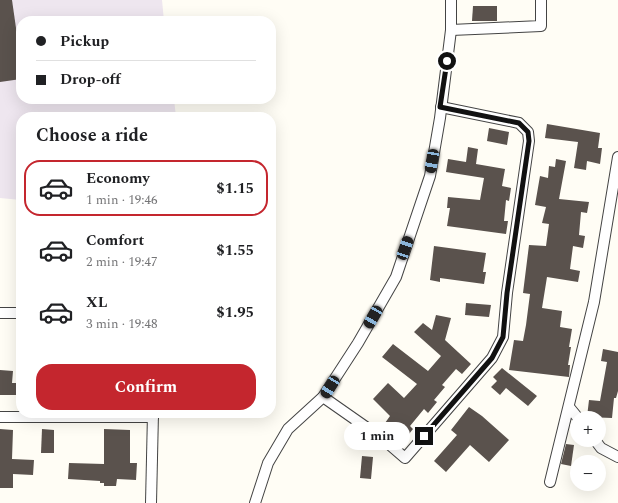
<!DOCTYPE html>
<html lang="en">
<head>
<meta charset="utf-8">
<style>
  :root { --surface:#fff; --page:#f2f2f2; --text:#202124; --muted:#757577; --line:#e0e0e0; --accent:#c4262e }
  body { margin:0; font-family:Spectral,serif; background:var(--page); color:var(--text); height:100vh; display:flex; flex-direction:column; font-size:15px; white-space:nowrap }
  * { box-sizing:border-box; margin:0 }
  p { font-size:13px; color:var(--muted) }
  .icon { flex:none; width:22px; height:22px; fill:none; stroke:currentColor; stroke-width:2; stroke-linecap:round; stroke-linejoin:round }
  .map { position:relative; flex:1; overflow:hidden }
  .sheet { position:absolute; left:16px; top:112px; width:260px; height:306px; display:flex; flex-direction:column; background:var(--surface); border-radius:16px; box-shadow:0 4px 16px #0002 }
  .sheet>* { flex:none }
  .banner { position:absolute; left:16px; top:16px; width:260px; height:88px; border-radius:16px; box-shadow:0 4px 16px #0002; display:grid; align-content:center; height:88px; padding:0 20px; background:var(--surface) }
  .fabs { position:absolute; left:570px; top:411px; display:grid; gap:8px }
  .fabs a { display:grid; place-items:center; width:36px; height:36px; border-radius:50%; background:var(--surface); box-shadow:0 4px 16px #0002; font-size:20px }
  .end { position:absolute; width:18px; height:18px; margin:-9px; border:5px solid #111; background:#fff; box-shadow:0 0 0 2px #fff }
  .from { border-radius:50% }
  .bubble { position:absolute; height:28px; border-radius:14px; background:var(--surface); box-shadow:0 4px 16px #0002; font-size:13px; font-weight:700; line-height:28px; text-align:center }
  .car { position:absolute; width:12px; height:24px; margin:-12px -6px; border-radius:5px; box-shadow:0 0 3px 1px #0007; background:linear-gradient(#222 24%,#8ab4d8 0 40%,#222 0 76%,#8ab4d8 0 86%,#222 0) }
  .banner b { display:flex; align-items:center; gap:14px; height:38px; font-size:15px }
  .banner b+b { border-top:1px solid var(--line) }
  .banner i { width:10px; height:10px; background:var(--text) }
  ul { padding:0; list-style:none }
  li { display:flex; align-items:center; gap:12px; height:56px; margin:0 8px 6px; padding:0 12px; border:2px solid transparent; border-radius:16px }
  li div { flex:1 }
  li b { display:block; font-size:15px }
  li em { font-style:normal; font-weight:700 }
  li.selected { border-color:var(--accent) }
  li>.icon { width:36px; height:36px; stroke-width:1.5 }
  h2 { padding:0 20px; font-size:18px; line-height:48px }
  .primary-button { display:flex; gap:8px; margin-top:auto; padding:8px 20px }
  .primary-button a { flex:1; height:46px; border-radius:16px; background:var(--accent); color:#fff; font-size:16px; font-weight:700; line-height:46px; text-align:center }
  .map>svg:first-child { display:block }
</style>
</head>
<body>
<div class="map">
<svg width="618" height="503" viewBox="0 0 618 503">
  <rect width="100%" height="100%" fill="#fffdf5"/>
  <polygon fill="#eee6ef" points="0,0 162,0 164,21 21,21 21,99 174,99 176,117 21,117 21,200 0,198"/>
  <g fill="#5a524d">
    <polygon points="0,0 12,0 21,63 21,79 0,82"/>
    <polygon points="473,6 497,6 497,21 472,21"/>
    <polygon points="547,124 600,133 598,148 602,148 600,164 587,161 586,170 574,168 578,142 545,138"/>
    <polygon points="489,128 509,132 507,145 487,141"/>
    <polygon points="468,147 478,149 476,164 505,169 502,186 511,188 509,201 506,200 504,221 508,221 506,234 447,226 450,208 447,208 448,197 480,200 484,178 446,172 448,159 466,162"/>
    <polygon points="556,159 566,161 559,199 589,202 587,213 581,212 579,235 585,236 583,248 573,246 570,269 580,271 578,282 547,277 542,308 562,311 560,327 572,329 569,347 571,347 568,365 570,365 569,377 509,370 514,340 523,341 526,325 530,294 523,293 529,245 546,246 549,224 542,223 546,207 535,205 540,176 548,178 549,166 555,167"/>
    <polygon points="434,246 486,253 483,272 486,272 484,284 440,278 440,282 430,280"/>
    <polygon points="466,303 491,305 489,317 465,315"/>
    <polygon points="436,315 451,318 445,340 471,364 462,374 456,369 442,385 445,387 434,400 437,402 428,413 424,409 410,426 413,429 405,439 385,423 390,416 373,399 388,383 404,398 417,384 382,357 393,344 428,371 441,356 414,332 423,323 432,330"/>
    <polygon points="603,349 618,352 618,391 616,398 614,398 612,418 587,417 589,400 600,401 607,362 601,361"/>
    <polygon points="502,368 537,396 528,406 506,388 500,395 491,387 497,381 493,377"/>
    <polygon points="0,370 13,371 12,383 21,383 21,395 0,395"/>
    <polygon points="469,407 482,416 509,440 489,462 470,445 446,472 434,461 457,435 451,430"/>
    <polygon points="0,429 13,430 12,459 34,460 33,475 13,474 13,488 0,488"/>
    <polygon points="42,429 54,430 54,453 41,453"/>
    <polygon points="104,429 130,430 130,463 137,463 136,480 117,479 116,486 104,486 104,483 100,483 100,481 68,479 69,463 104,464"/>
    <polygon points="566,444 574,445 571,466 561,464"/>
    <polygon points="362,456 373,457 371,479 360,478"/>
  </g>
  <g fill="none" stroke-linecap="round" stroke-linejoin="round">
    <defs>
      <g id="street">
        <polyline points="451,30 541,26 541,0"/>
        <polyline points="0,313 21,313"/>
        <polyline points="323,397 383,439 405,458 492,358 503,337 507,293 529,141 528,132 519,123 441,107"/>
        <polyline points="569,407 578,418"/>
        <polyline points="0,417 153,417"/>
        <polyline points="595,440 601,448 618,457"/>
        <polyline points="550,482 594,302 618,157"/>
        <polyline points="151,503 153,413"/>
        <polyline points="255,503 268,463 288,429 323,397 358,343 396,277 430,176 440,118 451,30 451,0"/>
      </g>
    </defs>
    <use href="#street" stroke="#444" stroke-width="12"/>
    <use href="#street" stroke="#fff" stroke-width="10"/>
  </g>
  <g fill="none" stroke-linecap="round" stroke-linejoin="round">
    <polyline stroke="#111" stroke-width="5" points="424,436 492,358 503,337 507,293 529,141 528,132 519,123 440,107 447,61"/>
  </g>
</svg>
<div class="fabs">
<a>+</a>
<a>−</a>
</div>
<i class="end from" style="left:447px;top:61px"></i>
<i class="end" style="left:424px;top:436px"></i>
<div class="bubble" style="left:344px;top:422px;width:66px">1 min</div>
<i class="car" style="left:432px;top:161px;rotate:190deg"></i>
<i class="car" style="left:405px;top:248px;rotate:19deg"></i>
<i class="car" style="left:373px;top:317px;rotate:210deg"></i>
<i class="car" style="left:330px;top:387px;rotate:212deg"></i>
<div class="banner">
<b><i class="from"></i>Pickup</b>
<b><i></i>Drop-off</b>
</div>
<section class="sheet">
<h2>Choose a ride</h2>
<ul>
<li class="selected"><svg class="icon" aria-label="car" viewBox="0 0 24 24"><path d="M5 17H2v-5l4-1 3-4h7l3 4 3 1v5h-3M9 17h6M6 11h13"/><circle cx="7" cy="17" r="2"/><circle cx="17" cy="17" r="2"/></svg><div><b>Economy</b><p>1 min · 19:46</p></div><em>$1.15</em></li>
<li><svg class="icon" aria-label="car" viewBox="0 0 24 24"><path d="M5 17H2v-5l4-1 3-4h7l3 4 3 1v5h-3M9 17h6M6 11h13"/><circle cx="7" cy="17" r="2"/><circle cx="17" cy="17" r="2"/></svg><div><b>Comfort</b><p>2 min · 19:47</p></div><em>$1.55</em></li>
<li><svg class="icon" aria-label="car" viewBox="0 0 24 24"><path d="M5 17H2v-5l4-1 3-4h7l3 4 3 1v5h-3M9 17h6M6 11h13"/><circle cx="7" cy="17" r="2"/><circle cx="17" cy="17" r="2"/></svg><div><b>XL</b><p>3 min · 19:48</p></div><em>$1.95</em></li>
</ul>
<div class="primary-button"><a>Confirm</a></div>
</section>
</div>
</body>
</html>
